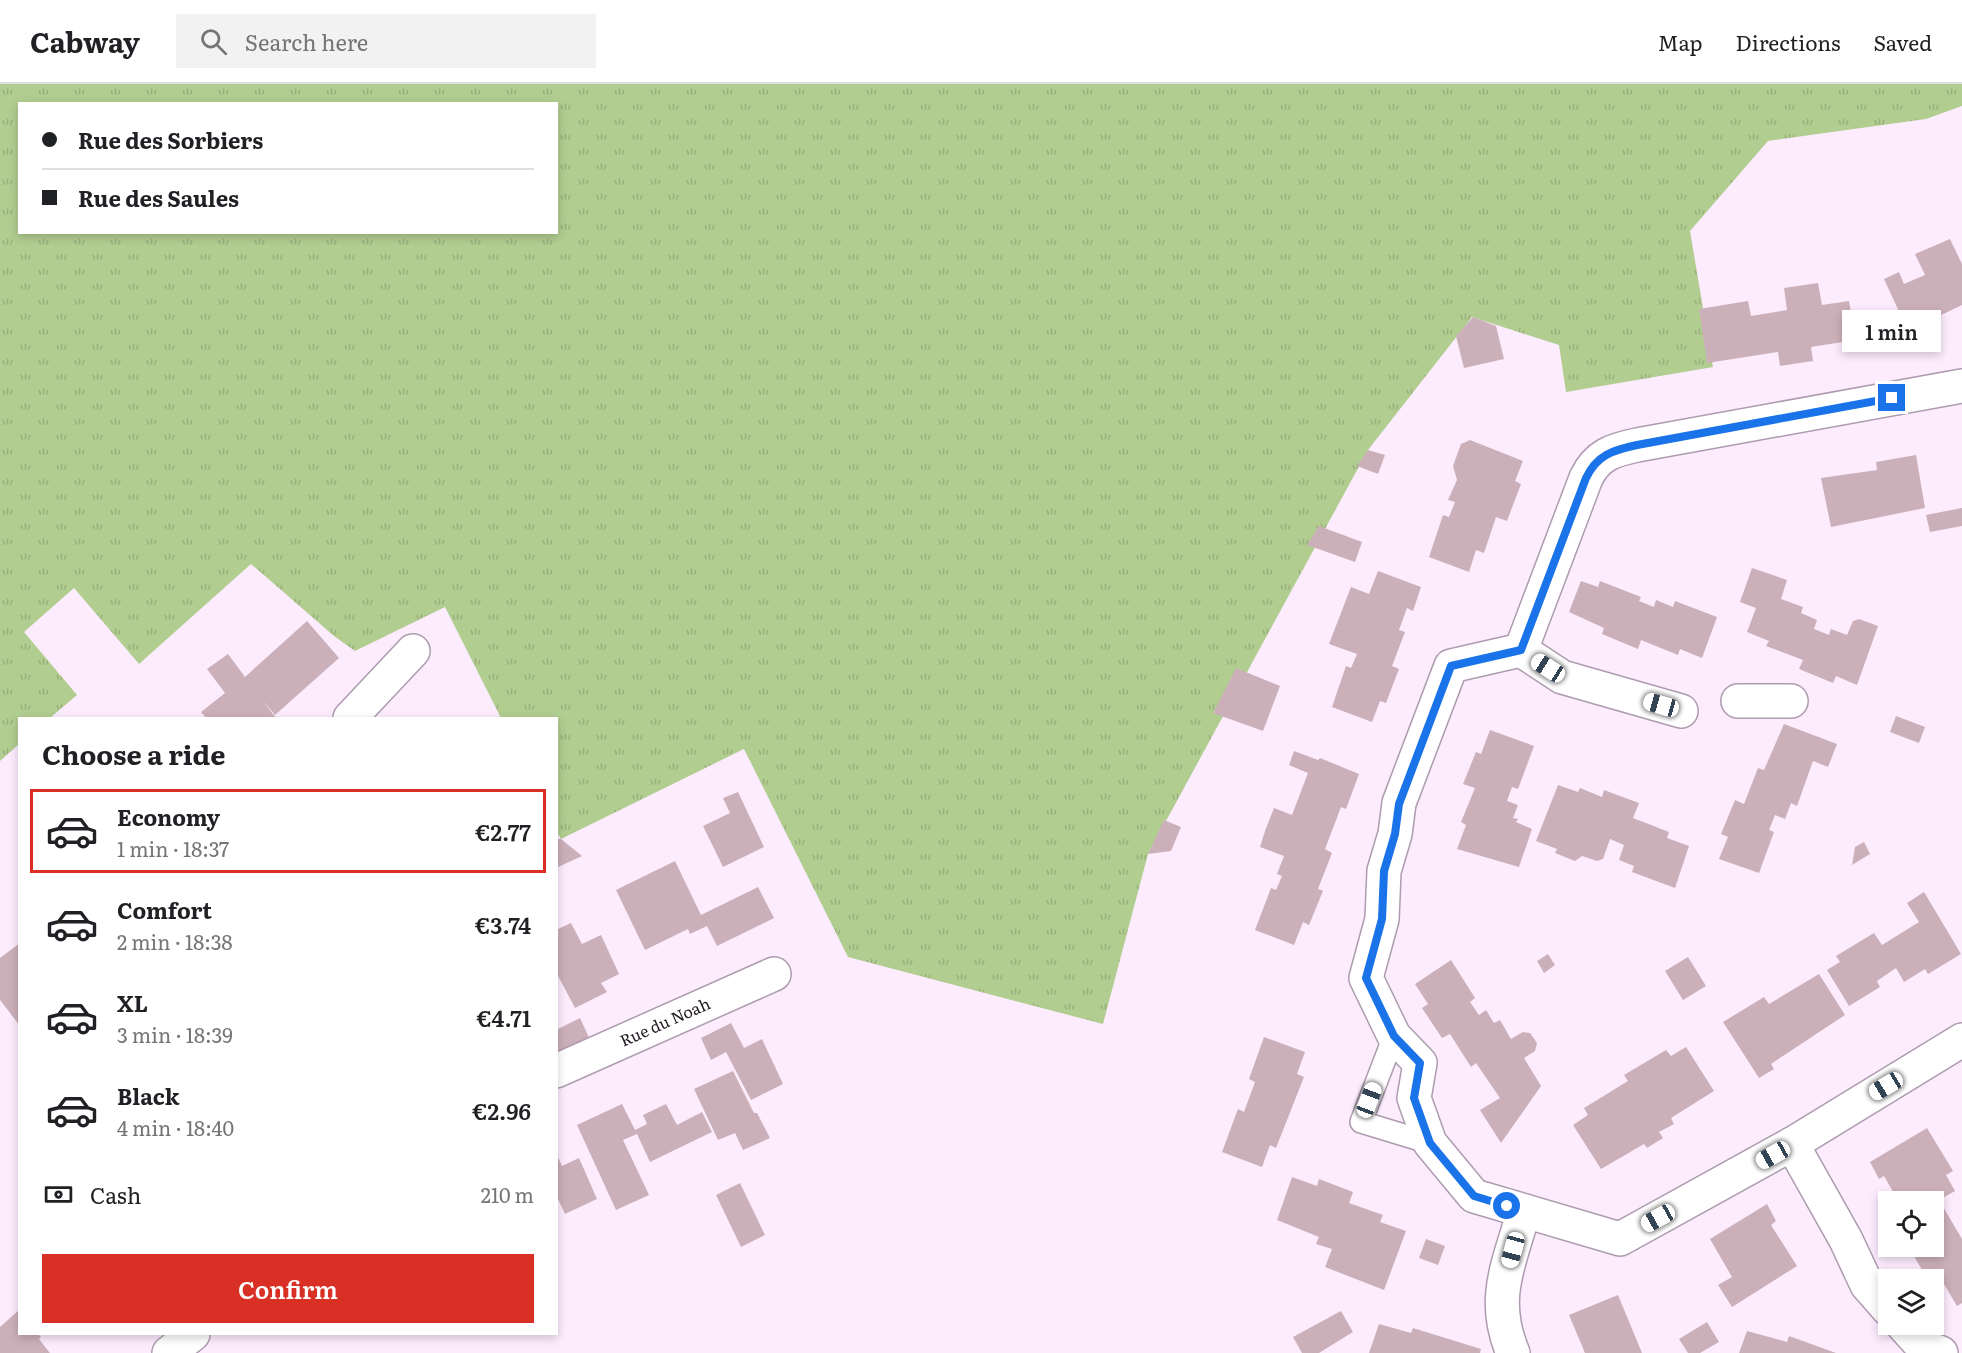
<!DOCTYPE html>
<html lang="en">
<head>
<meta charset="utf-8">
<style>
  :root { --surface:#fff; --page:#f2f2f2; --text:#202124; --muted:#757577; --line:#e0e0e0; --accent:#d93025 }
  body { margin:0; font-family:Literata,serif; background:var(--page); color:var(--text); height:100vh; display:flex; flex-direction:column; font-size:22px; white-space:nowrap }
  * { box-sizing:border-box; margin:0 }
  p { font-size:20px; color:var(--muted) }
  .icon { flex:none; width:33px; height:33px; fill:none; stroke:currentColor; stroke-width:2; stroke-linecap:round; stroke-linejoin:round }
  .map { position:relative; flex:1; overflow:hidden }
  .side { position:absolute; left:18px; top:633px; width:540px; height:618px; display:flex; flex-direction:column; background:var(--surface); border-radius:0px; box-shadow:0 3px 9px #0003 }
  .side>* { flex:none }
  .top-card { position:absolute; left:18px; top:18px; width:540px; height:132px; border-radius:0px; box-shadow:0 3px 9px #0003; display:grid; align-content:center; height:132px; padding:0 24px; background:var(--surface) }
  .fabs { position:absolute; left:1878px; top:1107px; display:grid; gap:12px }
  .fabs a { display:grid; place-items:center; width:66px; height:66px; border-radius:0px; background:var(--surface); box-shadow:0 3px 9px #0003; font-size:30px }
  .end { position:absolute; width:27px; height:27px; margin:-14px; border:8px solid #1a73e8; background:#fff; box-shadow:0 0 0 3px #fff }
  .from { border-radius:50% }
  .bubble { position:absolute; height:42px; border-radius:0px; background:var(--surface); box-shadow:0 3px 9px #0003; font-size:20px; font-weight:600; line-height:42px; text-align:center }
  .car { position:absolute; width:18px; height:36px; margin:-18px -9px; border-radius:8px; box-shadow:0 0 4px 2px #0007; background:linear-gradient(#fff 24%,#345 0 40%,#fff 0 76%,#345 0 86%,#fff 0) }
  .top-card b { display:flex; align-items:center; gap:21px; height:57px; font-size:22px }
  .top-card b+b { border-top:2px solid var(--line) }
  .top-card i { width:15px; height:15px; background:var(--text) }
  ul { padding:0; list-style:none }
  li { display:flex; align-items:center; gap:18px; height:84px; margin:0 12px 9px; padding:0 12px; border:3px solid transparent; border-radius:0px }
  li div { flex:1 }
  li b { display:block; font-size:22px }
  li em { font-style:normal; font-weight:600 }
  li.selected { border-color:var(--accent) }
  li>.icon { width:54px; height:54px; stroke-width:1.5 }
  h2 { padding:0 24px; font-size:27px; line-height:72px }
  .pay { display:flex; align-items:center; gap:15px; height:66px; padding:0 24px; font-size:22px }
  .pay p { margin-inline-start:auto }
  .action { display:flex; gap:12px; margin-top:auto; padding:12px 24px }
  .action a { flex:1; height:69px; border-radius:0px; background:var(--accent); color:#fff; font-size:24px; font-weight:600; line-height:69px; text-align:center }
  header { display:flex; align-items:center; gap:36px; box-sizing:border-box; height:84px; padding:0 30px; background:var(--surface); border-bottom:2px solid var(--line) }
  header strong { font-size:28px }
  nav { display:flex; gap:33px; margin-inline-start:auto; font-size:21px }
  .search { width:420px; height:54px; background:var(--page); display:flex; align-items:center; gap:15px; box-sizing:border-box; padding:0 21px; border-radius:0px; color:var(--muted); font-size:22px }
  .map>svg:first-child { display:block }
</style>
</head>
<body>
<header>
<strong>Cabway</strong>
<div class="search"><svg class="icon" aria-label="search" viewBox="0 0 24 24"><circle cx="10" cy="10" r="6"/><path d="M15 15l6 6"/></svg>Search here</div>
<nav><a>Map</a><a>Directions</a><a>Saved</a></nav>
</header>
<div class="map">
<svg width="1962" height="1269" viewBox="0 0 1962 1269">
  <defs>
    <pattern id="grass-tufts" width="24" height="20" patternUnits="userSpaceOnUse" patternTransform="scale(1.5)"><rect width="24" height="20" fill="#b2cd90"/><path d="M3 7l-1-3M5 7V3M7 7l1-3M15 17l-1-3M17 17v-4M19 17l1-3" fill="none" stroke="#99af7c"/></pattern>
  </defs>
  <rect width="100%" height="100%" fill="#fcecfe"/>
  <path fill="url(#grass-tufts)" fill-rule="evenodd" d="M0,0H1962V22L1926,35L1768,57L1690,147L1713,283L1566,308L1559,261L1472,233L1368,366L1148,770L1103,940L848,873L744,665L561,755L556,746V634H501L445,523L355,567L334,552L251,480L139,580L74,504L24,548L77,611L50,634H20L19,660L0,677ZM20,20H556V148H20Z"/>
  <g fill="#ccb0b9">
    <polygon points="1950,155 1962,180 1962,221 1908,247 1884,195 1899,188 1904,200 1925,191 1915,170"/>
    <polygon points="1818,199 1822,221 1849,217 1855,256 1811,263 1813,277 1780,282 1778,268 1707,279 1699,225 1748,217 1751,232 1787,226 1784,204"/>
    <polygon points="1473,233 1496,242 1504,275 1464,284 1456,252"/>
    <polygon points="1470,356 1523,377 1515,397 1521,400 1507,437 1496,433 1484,469 1476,466 1469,488 1429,473 1443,431 1449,433 1455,418 1448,416 1457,396 1453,382 1461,360"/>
    <polygon points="1368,366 1385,371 1378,390 1357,382"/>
    <polygon points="1916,371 1925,424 1831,443 1821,394 1877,386 1876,378"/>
    <polygon points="1962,424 1962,442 1930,448 1926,431"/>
    <polygon points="1319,442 1362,458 1355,478 1307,461"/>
    <polygon points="1752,484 1787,496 1781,515 1803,523 1801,529 1817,536 1814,545 1829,551 1831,545 1847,551 1853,537 1859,535 1878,542 1857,601 1836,592 1833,599 1799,585 1803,576 1766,562 1769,557 1747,548 1756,524 1740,518"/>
    <polygon points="1378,487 1421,503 1413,527 1407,524 1399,546 1405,548 1392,582 1399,585 1386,619 1380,617 1372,638 1332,623 1346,582 1351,584 1357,570 1329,560 1351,503 1369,510"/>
    <polygon points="1581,497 1598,503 1600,497 1641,513 1639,517 1654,523 1656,516 1673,523 1675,517 1717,533 1702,574 1680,565 1678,571 1641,556 1638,565 1602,550 1604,544 1569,528"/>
    <polygon points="307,537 339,574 275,631 262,616 276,634 206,634 201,628 225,609 207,585 228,570 245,593"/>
    <polygon points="1236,584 1280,602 1263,647 1213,629"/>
    <polygon points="1896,632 1925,643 1919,659 1890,648"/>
    <polygon points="1784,640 1837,660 1828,683 1813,677 1797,722 1791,719 1785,735 1775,731 1769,746 1774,748 1759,789 1719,775 1728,753 1721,750 1735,716 1744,720 1758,684 1764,686"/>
    <polygon points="1490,646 1534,662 1518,705 1512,703 1507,717 1518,721 1513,734 1518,735 1516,738 1532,745 1519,783 1457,765 1466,741 1461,738 1475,704 1463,700 1476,668 1481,670"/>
    <polygon points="1294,667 1318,676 1320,674 1359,690 1346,725 1341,723 1325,765 1332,769 1318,805 1323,807 1309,841 1303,838 1294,861 1255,846 1271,804 1276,806 1282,792 1277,790 1284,772 1260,763 1265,747 1274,724 1292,731 1308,689 1289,681"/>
    <polygon points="1558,701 1578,708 1580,704 1602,713 1604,706 1639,719 1633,734 1669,748 1667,754 1689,762 1675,804 1632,788 1634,782 1619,776 1624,761 1610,755 1603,775 1597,777 1582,772 1575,777 1555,769 1557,765 1536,757"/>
    <polygon points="738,708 764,763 723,783 703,742 730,729 723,714"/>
    <polygon points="1164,736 1181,743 1171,767 1148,770"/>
    <polygon points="556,755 561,755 582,772 556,784"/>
    <polygon points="1864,758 1870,770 1852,781 1855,763"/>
    <polygon points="675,777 701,831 758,803 774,834 717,862 707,842 690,850 688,845 645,866 616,806"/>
    <polygon points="1924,808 1961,870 1928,890 1925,885 1904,898 1896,884 1877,897 1880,903 1849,922 1827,886 1840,878 1836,872 1874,849 1882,861 1919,838 1907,819"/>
    <polygon points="571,839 582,860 601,851 619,890 601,899 607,908 575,924 556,888 556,846"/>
    <polygon points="20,859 20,942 0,916 0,874"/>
    <polygon points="1548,870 1555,881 1544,889 1537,877"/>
    <polygon points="1688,873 1706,902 1683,916 1665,887"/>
    <polygon points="1451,876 1475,914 1470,918 1479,931 1486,926 1494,939 1500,936 1511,955 1523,948 1530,949 1537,959 1535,967 1524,974 1541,1002 1501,1059 1480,1026 1500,1014 1476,979 1471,983 1450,950 1442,954 1422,924 1428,920 1415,900"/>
    <polygon points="1819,890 1845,931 1771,980 1774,985 1759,994 1723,938 1764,913 1769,920"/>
    <polygon points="580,934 591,958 556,976 556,946"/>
    <polygon points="731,939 744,964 762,955 783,1000 751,1016 726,968 711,976 701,954"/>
    <polygon points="1264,953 1305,968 1297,990 1304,993 1276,1064 1270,1061 1262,1083 1222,1068 1238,1025 1244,1028 1255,998 1249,995"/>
    <polygon points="1686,963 1714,1007 1671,1034 1674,1040 1659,1048 1663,1054 1647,1064 1644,1060 1601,1085 1573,1041 1588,1031 1584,1024 1628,997 1624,991 1666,966 1671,972"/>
    <polygon points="733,987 754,1029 757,1029 770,1054 743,1066 735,1049 718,1056 694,1005"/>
    <polygon points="622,1020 635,1046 647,1040 643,1031 666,1020 677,1041 702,1028 712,1048 650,1078 637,1050 623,1056 649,1111 616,1126 577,1041"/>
    <polygon points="1927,1044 1953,1087 1946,1091 1955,1107 1939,1116 1962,1155 1962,1219 1957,1222 1938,1190 1928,1196 1908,1162 1934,1162 1934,1118 1899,1118 1884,1092 1879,1095 1870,1078"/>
    <polygon points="556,1069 562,1082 579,1074 597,1115 565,1130 556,1111"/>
    <polygon points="1292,1093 1317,1102 1319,1095 1353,1108 1349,1119 1383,1131 1380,1138 1406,1147 1384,1206 1325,1183 1332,1165 1316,1160 1319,1153 1277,1136"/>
    <polygon points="740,1099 765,1151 741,1163 716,1111"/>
    <polygon points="1767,1120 1776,1137 1771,1141 1797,1182 1732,1223 1718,1201 1732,1193 1710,1155"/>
    <polygon points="1426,1155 1445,1162 1438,1181 1419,1174"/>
    <polygon points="1618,1211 1642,1269 1585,1269 1569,1231"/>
    <polygon points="18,1227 20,1250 38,1250 41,1253 39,1255 50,1269 0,1269 0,1243"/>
    <polygon points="1341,1227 1353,1248 1319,1269 1302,1269 1293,1253"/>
    <polygon points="1707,1238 1719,1258 1700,1269 1688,1269 1679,1255"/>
    <polygon points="1379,1240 1411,1249 1413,1244 1481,1265 1480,1269 1369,1269"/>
    <polygon points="1747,1247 1787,1258 1789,1252 1836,1269 1739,1269"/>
  </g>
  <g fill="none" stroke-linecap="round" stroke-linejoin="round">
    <defs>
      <polyline id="lane" points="1394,952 1361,1038 1430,1059"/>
      <g id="street">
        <path d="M1962,302L1637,361C1613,366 1597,371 1586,394L1521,566L1451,582L1399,719L1395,750L1384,787L1382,835L1366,894L1394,952L1420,979L1414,1014L1430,1059L1474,1112L1620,1155L1792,1060L1962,956"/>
        <polyline points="1521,566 1562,593 1681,627"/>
        <polyline points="1738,617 1791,617"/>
        <polyline points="350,634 413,567"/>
        <polyline points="556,987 774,890"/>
        <polyline points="1792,1060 1846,1156 1867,1201 1888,1225"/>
        <polyline points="1902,1240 1921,1261 1941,1269"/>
        <polyline points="169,1269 193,1250"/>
        <path d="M1513,1269C1490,1215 1509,1180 1524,1127"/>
      </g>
    </defs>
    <use href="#lane" stroke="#ad9baf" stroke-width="24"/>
    <use href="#street" stroke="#ad9baf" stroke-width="36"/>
    <use href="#lane" stroke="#fff" stroke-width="21"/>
    <use href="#street" stroke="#fff" stroke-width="33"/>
  </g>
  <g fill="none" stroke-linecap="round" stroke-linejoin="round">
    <path stroke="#1a73e8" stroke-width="8" d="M1507,1122L1474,1112L1430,1059L1414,1014L1420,979L1394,952L1366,894L1382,835L1384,787L1395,750L1399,720L1451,582L1521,566L1586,394C1597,371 1613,366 1637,361L1892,314"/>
  </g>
  <g text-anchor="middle" stroke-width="4.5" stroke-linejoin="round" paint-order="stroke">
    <g font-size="16" fill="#221b23" stroke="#fff">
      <text transform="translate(665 938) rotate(-24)" y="6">Rue du Noah</text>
    </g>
  </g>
</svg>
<div class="fabs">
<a><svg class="icon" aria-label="locate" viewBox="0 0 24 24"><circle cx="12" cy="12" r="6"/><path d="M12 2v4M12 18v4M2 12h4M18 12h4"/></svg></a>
<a><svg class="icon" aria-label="layers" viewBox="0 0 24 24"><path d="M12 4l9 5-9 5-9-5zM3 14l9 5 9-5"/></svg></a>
</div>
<i class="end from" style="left:1507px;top:1122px"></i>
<i class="end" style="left:1892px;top:314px"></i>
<div class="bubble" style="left:1842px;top:226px;width:99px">1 min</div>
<i class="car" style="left:1548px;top:584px;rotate:302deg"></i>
<i class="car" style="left:1661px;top:621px;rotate:286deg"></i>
<i class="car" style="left:1886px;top:1002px;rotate:239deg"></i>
<i class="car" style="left:1369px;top:1016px;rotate:21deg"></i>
<i class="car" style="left:1773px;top:1071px;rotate:241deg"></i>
<i class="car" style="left:1658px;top:1134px;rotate:241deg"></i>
<i class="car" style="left:1513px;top:1166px;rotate:195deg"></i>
<div class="top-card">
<b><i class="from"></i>Rue des Sorbiers</b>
<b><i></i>Rue des Saules</b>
</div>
<section class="side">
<h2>Choose a ride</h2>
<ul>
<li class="selected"><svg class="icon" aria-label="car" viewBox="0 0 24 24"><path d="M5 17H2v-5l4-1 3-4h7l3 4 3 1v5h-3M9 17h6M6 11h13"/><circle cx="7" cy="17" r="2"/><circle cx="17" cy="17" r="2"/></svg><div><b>Economy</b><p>1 min · 18:37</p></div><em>€2.77</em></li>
<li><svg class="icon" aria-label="car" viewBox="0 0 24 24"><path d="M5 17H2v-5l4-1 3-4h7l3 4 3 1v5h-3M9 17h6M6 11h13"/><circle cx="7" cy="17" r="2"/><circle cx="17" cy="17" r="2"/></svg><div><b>Comfort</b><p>2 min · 18:38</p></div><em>€3.74</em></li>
<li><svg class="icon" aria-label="car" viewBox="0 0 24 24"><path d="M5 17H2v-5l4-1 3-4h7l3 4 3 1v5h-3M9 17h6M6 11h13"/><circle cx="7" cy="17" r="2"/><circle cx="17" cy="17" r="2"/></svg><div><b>XL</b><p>3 min · 18:39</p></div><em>€4.71</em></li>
<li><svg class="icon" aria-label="car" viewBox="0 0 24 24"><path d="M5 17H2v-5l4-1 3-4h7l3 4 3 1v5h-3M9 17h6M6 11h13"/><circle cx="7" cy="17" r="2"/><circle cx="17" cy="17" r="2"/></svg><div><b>Black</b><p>4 min · 18:40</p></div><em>€2.96</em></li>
</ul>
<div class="pay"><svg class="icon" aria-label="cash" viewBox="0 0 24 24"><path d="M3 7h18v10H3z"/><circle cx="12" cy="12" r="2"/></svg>Cash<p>210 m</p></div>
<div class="action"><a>Confirm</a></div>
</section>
</div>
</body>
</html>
